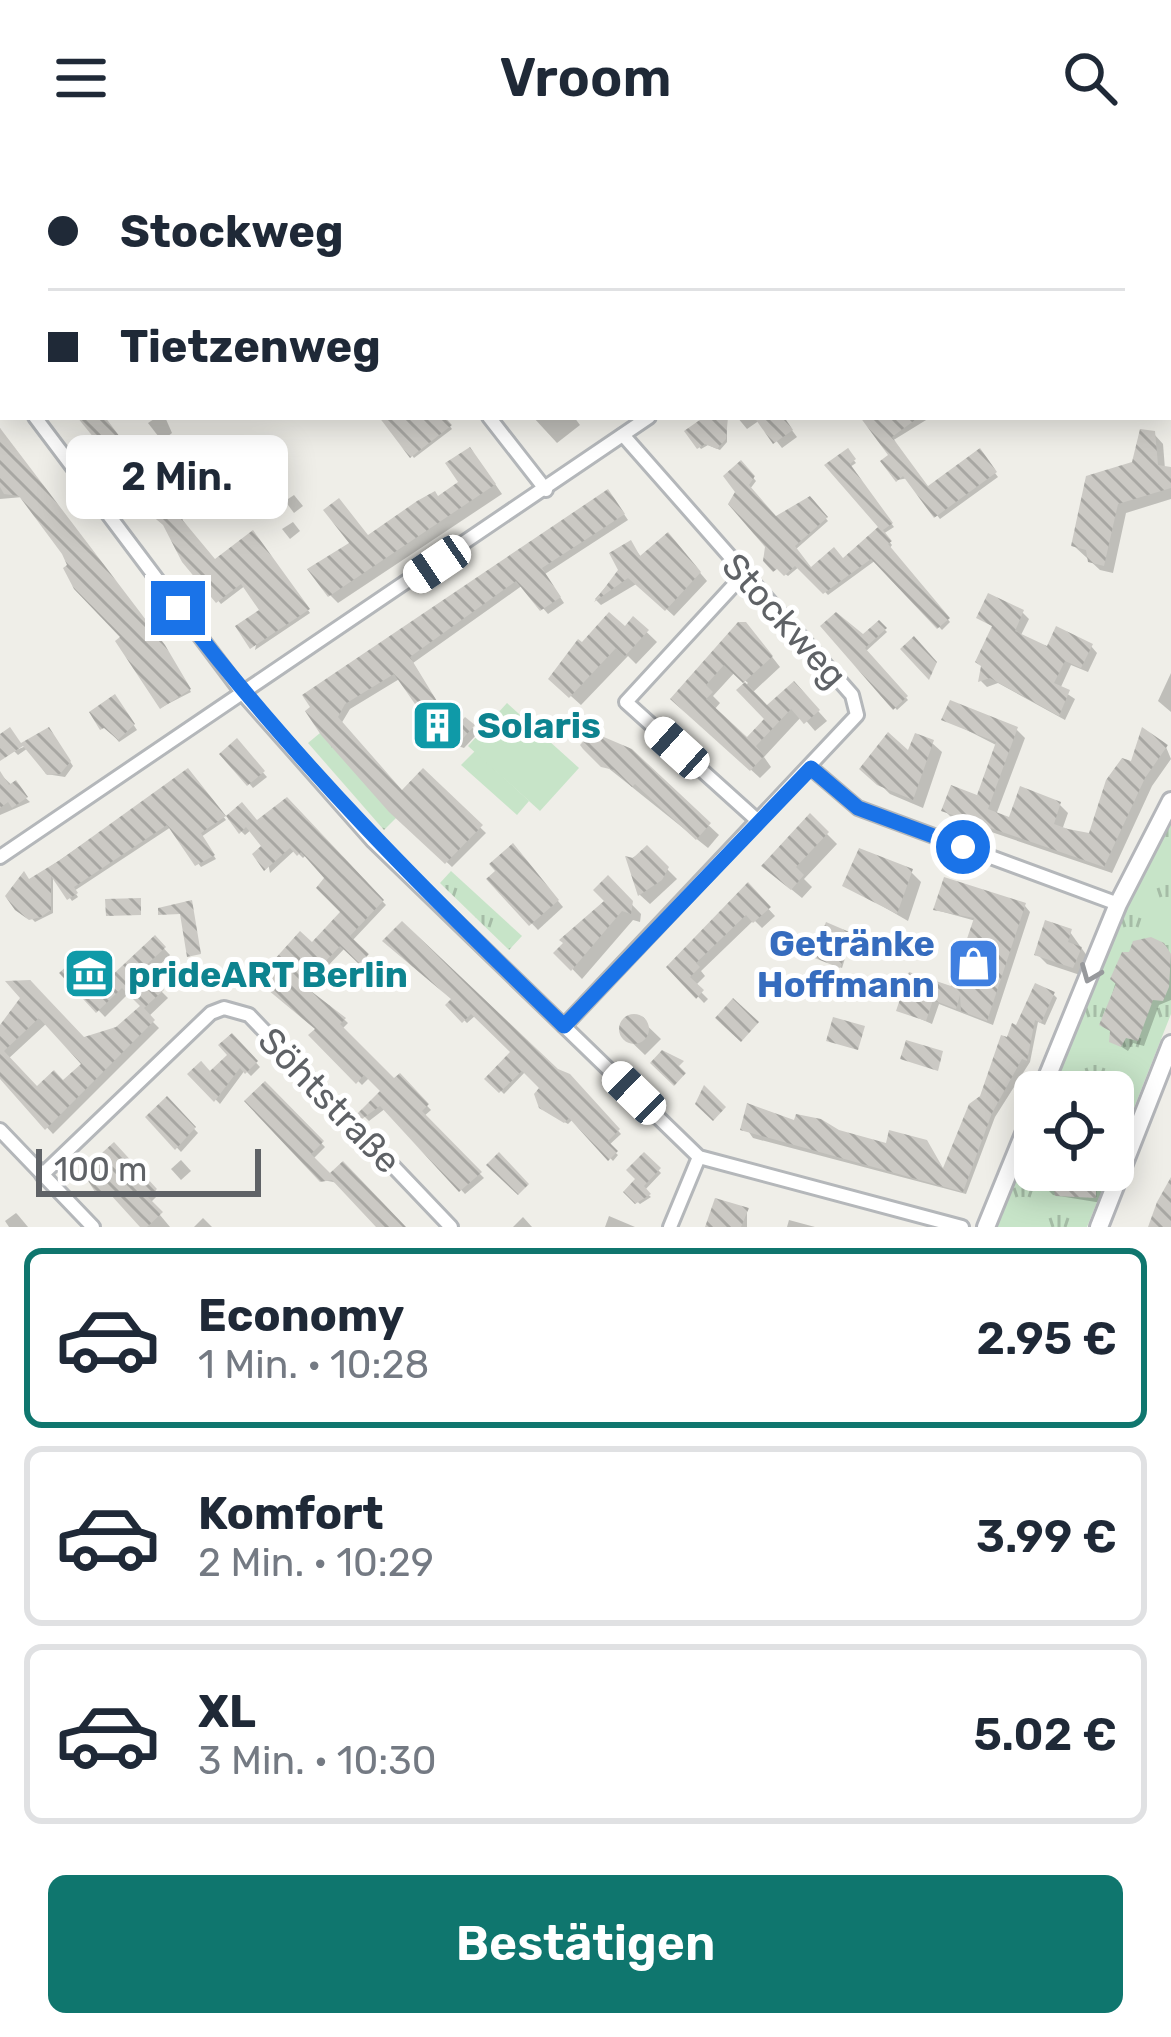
<!DOCTYPE html>
<html lang="de">
<head>
<meta charset="utf-8">
<style>
  :root { --surface:#fff; --page:#f6f6f7; --text:#1f2937; --muted:#747a83; --line:#e0e1e3; --accent:#0f766e }
  body { margin:0; font-family:Rubik,sans-serif; background:var(--page); color:var(--text); height:100vh; display:flex; flex-direction:column; font-size:45px; white-space:nowrap }
  * { box-sizing:border-box; margin:0 }
  p { font-size:39px; color:var(--muted) }
  .icon { flex:none; width:66px; height:66px; fill:none; stroke:currentColor; stroke-width:2; stroke-linecap:round; stroke-linejoin:round }
  .map { position:relative; height:1071px; overflow:hidden }
  .details { display:flex; flex-direction:column; background:var(--surface); flex:1 }
  .details>* { flex:none }
  .banner { position:absolute; left:0px; top:0px; width:1173px; height:264px; box-shadow:0 6px 30px #0003; display:grid; align-content:center; height:264px; padding:0 48px; background:var(--surface) }
  .controls { position:absolute; left:1014px; top:915px; display:grid; gap:24px }
  .controls a { display:grid; place-items:center; width:120px; height:120px; border-radius:18px; background:var(--surface); box-shadow:0 6px 30px #0003; font-size:60px }
  .scale { position:absolute; left:36px; bottom:30px; width:225px; box-sizing:border-box; padding-left:12px; border:6px solid #5f6266; border-top:0; font-size:33px; line-height:42px; white-space:nowrap; color:#5f6266; -webkit-text-stroke:9px #fff; paint-order:stroke }
  .end { position:absolute; width:54px; height:54px; margin:-27px; border:15px solid #1a73e8; background:#fff; box-shadow:0 0 0 6px #fff }
  .from { border-radius:50% }
  .bubble { position:absolute; height:84px; border-radius:18px; background:var(--surface); box-shadow:0 6px 30px #0003; font-size:39px; font-weight:600; line-height:84px; text-align:center }
  .car { position:absolute; width:36px; height:72px; margin:-36px -18px; border-radius:15px; box-shadow:0 0 9px 3px #0007; background:linear-gradient(#fff 24%,#345 0 40%,#fff 0 76%,#345 0 86%,#fff 0) }
  .banner b { display:flex; align-items:center; gap:42px; height:114px; font-size:45px }
  .banner b+b { border-top:3px solid var(--line) }
  .banner i { width:30px; height:30px; background:var(--text) }
  ul { padding:21px 0 0; list-style:none }
  li { display:flex; align-items:center; gap:36px; height:180px; margin:0 24px 18px; padding:0 24px; border:6px solid var(--line); border-radius:18px }
  li div { flex:1 }
  li b { display:block; font-size:45px }
  li em { font-style:normal; font-weight:600 }
  li.active { border-color:var(--accent) }
  li>.icon { width:108px; height:108px; stroke-width:1.5 }
  .primary-button { display:flex; gap:24px; margin-top:auto; padding:24px 48px }
  .primary-button a { flex:1; height:138px; border-radius:18px; background:var(--accent); color:#fff; font-size:48px; font-weight:600; line-height:138px; text-align:center }
  header { display:flex; justify-content:space-between; align-items:center; height:156px; padding:0 48px; background:var(--surface); font-size:54px; font-weight:600 }
  .map>svg:first-child { display:block }
</style>
</head>
<body>
<header><svg class="icon" aria-label="menu" viewBox="0 0 24 24"><path d="M4 6h16M4 12h16M4 18h16"/></svg>Vroom<svg class="icon" aria-label="search" viewBox="0 0 24 24"><circle cx="10" cy="10" r="6"/><path d="M15 15l6 6"/></svg></header>
<div class="map">
<svg width="1171" height="1071" viewBox="0 0 1171 1071">
  <defs>
    <pattern id="grass-tufts" width="24" height="20" patternUnits="userSpaceOnUse" patternTransform="scale(3)"><rect width="24" height="20" fill="#c7e4c8"/><path d="M3 7l-1-3M5 7V3M7 7l1-3M15 17l-1-3M17 17v-4M19 17l1-3" fill="none" stroke="#a5bca6"/></pattern>
    <pattern id="building-back-hatch" width="6" height="6" patternUnits="userSpaceOnUse" patternTransform="scale(3)"><rect width="6" height="6" fill="#cbc9c4"/><path d="M-1 5l2 2M0 0l6 6M5-1l2 2" fill="none" stroke="#a8a7a3"/></pattern>
  </defs>
  <rect width="100%" height="100%" fill="#efeee8"/>
  <g fill="url(#grass-tufts)">
    <polygon points="320,577 397,661 384,674 308,587"/>
    <polygon points="475,595 529,645 517,659 461,609"/>
    <polygon points="1171,659 1171,858 1113,1005 1113,936 1051,936 1126,748"/>
    <polygon points="451,715 522,780 509,794 440,727"/>
    <polygon points="1035,976 1035,1014 1110,1014 1087,1071 997,1071"/>
  </g>
  <polygon fill="#c7e4c8" points="507,547 579,612 540,655 468,590"/>
  <g fill="#0003" fill-rule="evenodd">
    <polygon points="68,0 105,0 107,3 63,3"/>
    <polygon points="331,0 391,0 392,2 333,3"/>
    <polygon points="431,0 465,0 461,3"/>
    <polygon points="609,0 640,0 643,3 613,3"/>
    <polygon points="896,0 960,0 892,3"/>
    <polygon points="1092,0 1119,0 1121,3 1094,3"/>
    <polygon points="84,261 103,261 134,303 122,311"/>
    <polygon points="157,261 165,261 172,277 162,285 148,267"/>
    <polygon points="383,261 443,261 452,273 414,302"/>
    <polygon points="533,261 574,261 580,269 557,287"/>
    <polygon points="737,261 782,261 797,281 782,292 760,264 747,273"/>
    <polygon points="874,261 931,261 892,285 928,333 979,296 998,321 940,363 908,322 898,324"/>
    <polygon points="727,262 727,286 720,294 708,289 701,293 688,276"/>
    <polygon points="0,275 167,495 191,536 162,551 124,482 23,341 0,343"/>
    <polygon points="1154,278 1163,288 1165,313 1171,314 1171,343 1126,357 1113,417 1100,414 1074,390"/>
    <polygon points="847,296 856,307 850,311 894,371 883,378 892,389 889,393 950,466 942,474 876,404 828,439 800,410 788,420 766,404 768,390 739,336 741,308 756,325 750,333 776,364 809,344 828,365 795,394 811,415 843,406 882,371 829,310"/>
    <polygon points="477,302 502,338 338,447 330,439 368,382 462,327"/>
    <polygon points="160,326 185,353 182,367 215,407 256,381 310,457 255,494 263,455 246,429 221,448 184,404"/>
    <polygon points="294,339 303,350 294,357 285,345"/>
    <polygon points="613,342 628,364 545,418 564,447 548,458 523,429 413,507 455,576 465,565 478,577 464,592 446,586 401,522 350,553 341,568 402,638 423,617 486,677 452,711 391,654 309,556"/>
    <polygon points="293,366 300,375 290,383 282,373"/>
    <polygon points="630,387 642,402 675,387 707,425 674,460 638,427 601,449 595,443 621,414"/>
    <polygon points="1023,457 1029,463 1020,481 1048,494 1091,490 1097,497 1088,516 1071,509 1060,533 1075,543 1065,564 998,527 987,531 981,525 995,472 980,462"/>
    <polygon points="634,464 657,486 636,508 628,500 581,549 552,523 583,490 625,474"/>
    <polygon points="879,468 887,476 865,496 908,544 897,554 824,470 863,482"/>
    <path d="M755,479L780,511L752,537L767,553L803,538L827,565L815,575L802,560L764,601L771,611L760,622L674,543ZM735,516L748,527L740,534L768,563L747,585L714,554L720,547L713,540Z"/>
    <polygon points="1171,517 1171,556 1158,545"/>
    <polygon points="119,547 137,574 119,586 94,557"/>
    <polygon points="945,563 1016,573 1025,582 996,659 1011,665 1060,649 1068,657 1062,674 1091,680 1133,609 1166,591 1171,603 1152,630 1112,717 953,663 944,654 978,643 998,590"/>
    <polygon points="52,579 73,610 65,621 46,618 28,592 18,599 14,595"/>
    <polygon points="237,587 267,621 253,632 224,598"/>
    <polygon points="932,587 942,596 923,652 890,638 863,612"/>
    <polygon points="630,596 719,679 708,692 597,603"/>
    <polygon points="188,616 226,664 201,681 216,703 201,711 171,671 74,735 78,741 72,745 53,717 53,757 35,766 9,739"/>
    <polygon points="0,618 30,646 0,659"/>
    <polygon points="286,645 386,749 351,786 370,804 365,810 345,792 304,835 324,854 329,849 348,867 342,873 394,927 400,921 431,954 423,961 484,1022 465,1038 386,952 369,965 362,958 385,936 370,921 362,929 313,879 319,873 260,824 312,790 344,756 328,723 307,698 303,702 295,694 270,717 265,691 252,673 245,679 228,663 242,650 257,667"/>
    <polygon points="810,661 837,688 804,723 812,731 802,742 775,720"/>
    <polygon points="647,693 677,723 650,748 640,739 629,704"/>
    <polygon points="519,698 563,751 538,774 490,723"/>
    <polygon points="911,716 921,726 908,765 846,729"/>
    <polygon points="608,724 641,758 640,766 633,764 582,823 557,797 608,745"/>
    <polygon points="748,731 775,760 762,772 754,764 701,815 705,820 695,830 708,843 704,847 670,811"/>
    <polygon points="1025,750 1030,756 993,869 939,848 932,868 900,854 953,834 976,765 936,754"/>
    <polygon points="1070,776 1090,804 1083,820 1047,808 1037,798"/>
    <polygon points="852,780 842,812 818,802"/>
    <path d="M155,783L170,799L147,821L168,842L148,861L159,872L53,978L0,920V873L21,853L83,884L118,874L144,850L130,836L105,861L63,817L106,829ZM47,867L85,908L63,928L37,934L8,903Z"/>
    <polygon points="1163,789 1171,799 1171,844 1159,849 1144,890 1133,887 1128,895 1111,884 1113,877 1103,868 1124,799"/>
    <polygon points="1054,839 1057,842 1045,869 1038,866 1030,906 995,961 966,1038 753,982 744,969 796,967 838,977 944,1017 1009,885"/>
    <polygon points="455,843 569,921 621,978 608,990 618,999 613,1005 574,962 568,968 545,955 543,932 526,915 504,938 488,922 514,896 476,859 467,867 449,849"/>
    <polygon points="637,860 661,883 645,899 621,876 627,862 632,866"/>
    <polygon points="232,881 260,911 251,920 245,914 220,948 191,918 210,919 232,899"/>
    <polygon points="265,929 325,991 313,1003 330,1021 343,1009 402,1071 380,1071 338,1027 323,1024 248,945"/>
    <polygon points="167,944 198,977 181,996 149,961"/>
    <polygon points="114,991 159,1038 150,1047 170,1071 144,1071 116,1040 98,1034"/>
    <polygon points="644,1000 661,1017 644,1035 651,1041 640,1048 627,1036 640,1023"/>
    <polygon points="181,1004 191,1015 181,1024 171,1013"/>
    <polygon points="1095,1022 1101,1028 1102,1047 1053,1039 1047,1033"/>
    <polygon points="747,1054 747,1071 708,1071"/>
    <polygon points="16,1057 18,1059 28,1071 9,1071 5,1065"/>
    <polygon points="609,1060 635,1071 605,1071"/>
    <polygon points="523,1061 532,1071 513,1071"/>
    <polygon points="203,1062 212,1071 194,1071"/>
    <polygon points="789,1064 815,1071 787,1071"/>
  </g>
  <g fill="url(#building-back-hatch)" fill-rule="evenodd">
    <polygon points="77,261 105,261 132,297 116,309"/>
    <polygon points="379,261 445,261 452,269 410,302"/>
    <polygon points="704,261 728,261 726,283 717,293 705,288 697,293 684,275"/>
    <polygon points="754,261 784,261 793,274 773,288"/>
    <polygon points="860,261 919,261 892,281 928,330 980,292 997,316 934,362 903,320 896,326 880,305 888,299"/>
    <polygon points="0,272 165,489 191,533 160,553 115,485 120,481 74,433 63,412 67,409 62,398 19,340 4,338 0,331"/>
    <polygon points="1140,273 1155,275 1158,309 1171,311 1171,332 1118,348 1104,410 1088,406 1086,394 1071,390 1086,320 1132,306"/>
    <polygon points="195,284 225,323 216,329 186,290"/>
    <polygon points="470,291 496,328 328,441 307,413 349,387 323,354 339,342 368,379 417,345 435,335 438,340 458,326 445,307"/>
    <polygon points="848,292 856,303 850,308 893,367 883,374 892,385 888,388 950,462 937,473 871,403 823,438 795,410 784,420 777,413 773,416 763,405 765,391 728,348 735,336 723,320 741,304 755,320 749,329 776,360 810,340 828,361 795,390 811,411 834,391 843,402 878,371 824,309"/>
    <polygon points="160,322 183,348 180,361 215,403 253,374 310,453 250,493 235,470 259,454 241,428 216,447 182,406 163,369 144,353 148,350 142,337"/>
    <polygon points="608,333 625,358 542,412 561,441 540,455 516,425 410,501 454,573 465,561 475,569 457,589 451,584 443,588 394,518 345,548 338,561 402,634 423,612 483,669 445,708 389,656 321,579 305,555 310,551 302,539"/>
    <polygon points="668,376 701,416 665,455 628,422 594,446 618,414 609,397 631,384 640,400"/>
    <polygon points="988,437 1024,454 1015,475 1047,490 1056,470 1093,488 1081,512 1065,505 1054,527 1070,534 1059,560 990,522 978,526 981,510 975,506 992,470 976,462"/>
    <polygon points="609,456 625,470 633,460 649,474 625,500 616,492 569,542 548,523 578,483 582,486"/>
    <polygon points="836,456 863,478 879,464 887,472 865,492 908,540 893,554 820,470"/>
    <polygon points="738,466 746,466 773,500 743,527 724,509 706,529 713,536 706,543 747,581 764,563 736,534 745,526 767,549 794,525 820,554 804,568 791,553 756,590 764,600 750,615 670,543"/>
    <polygon points="914,480 937,506 929,524 900,493"/>
    <polygon points="115,538 135,568 118,584 104,572 100,574 89,556"/>
    <polygon points="950,544 1018,571 988,653 1009,661 1020,630 1061,646 1054,668 1068,673 1089,677 1106,624 1122,602 1131,605 1142,571 1168,589 1145,622 1104,711 941,655 951,629 977,639 996,586 941,564"/>
    <polygon points="10,571 21,587 49,571 71,605 60,618 47,619 23,590 0,605 0,578"/>
    <polygon points="592,576 632,593 711,667 696,684 635,628 632,631 614,614 601,611 583,593 580,589"/>
    <polygon points="888,576 908,594 915,577 934,584 913,644 877,629 859,613"/>
    <polygon points="237,582 265,615 247,630 219,598"/>
    <polygon points="188,612 226,660 201,677 215,699 195,710 167,669 74,731 78,737 67,744 51,720 51,754 41,761 29,764 15,754 5,740 24,715 29,723 60,704"/>
    <polygon points="0,615 9,629 16,624 28,641 12,652 8,646 0,652"/>
    <polygon points="287,641 384,744 350,780 369,798 359,808 340,790 303,829 346,862 340,868 394,922 400,917 429,948 422,955 482,1016 459,1036 380,950 362,963 357,958 380,935 364,919 356,928 308,879 315,873 256,824 300,775 312,786 340,756 316,732 324,722 301,696 297,700 290,692 264,715 252,698 261,690 246,671 239,678 226,660 242,646 257,664"/>
    <polygon points="810,657 829,676 796,711 804,719 791,734 761,710"/>
    <polygon points="513,687 559,744 529,770 486,723 495,715 489,708"/>
    <polygon points="647,689 669,711 662,724 638,740 625,700 633,702"/>
    <polygon points="859,692 913,713 897,758 842,730"/>
    <polygon points="608,719 633,745 631,758 622,755 571,815 553,797 563,787 559,784 604,745 593,734"/>
    <polygon points="944,721 1026,747 987,865 961,855 960,839 956,853 933,844 926,865 896,855 909,816 951,830 974,762 933,754"/>
    <polygon points="748,726 771,751 753,767 746,759 696,807 700,811 690,821 704,834 696,843 666,811"/>
    <polygon points="141,742 141,759 106,760 105,743"/>
    <polygon points="192,744 201,798 187,801 180,758 158,759 158,752"/>
    <polygon points="1045,764 1072,773 1068,786 1082,791 1073,812 1034,799"/>
    <polygon points="402,765 558,913 570,918 620,973 608,985 618,995 608,1005 569,962 564,967 539,952 534,938 539,932 522,915 499,937 484,923 510,896 471,858 462,867 445,849 451,843 382,785"/>
    <polygon points="826,766 854,778 840,812 812,801"/>
    <path d="M155,779L166,791L143,812L164,834L144,852L155,864L45,974L0,923V869L20,842L5,825L30,824L84,881L116,871L140,850L122,832L96,857L59,817L80,798L106,825ZM39,862L81,908L63,924L54,914L37,930L4,895Z"/>
    <polygon points="1151,781 1164,787 1171,798 1169,831 1163,845 1153,844 1138,885 1126,882 1121,891 1109,886 1110,875 1099,869 1116,828 1110,823 1122,796 1129,796 1133,785"/>
    <polygon points="1035,827 1055,836 1041,867 1035,864 1027,905 1022,903 992,957 963,1036 740,974 747,947 794,964 796,958 821,963 839,974 886,987 889,974 927,984 943,1012 969,948 980,940 1001,879 1007,881 1012,867 1016,869"/>
    <polygon points="733,842 759,866 741,886 715,862"/>
    <circle cx="634" cy="873" r="15"/>
    <polygon points="833,861 865,870 858,894 826,885"/>
    <polygon points="232,877 258,905 245,918 240,912 214,946 187,918 201,905 210,915 227,899 218,889"/>
    <polygon points="906,884 943,895 938,915 900,903"/>
    <polygon points="662,894 684,905 679,910 686,917 674,930 650,907"/>
    <polygon points="265,925 324,985 311,998 330,1017 343,1005 406,1071 376,1071 332,1024 320,1026 244,945"/>
    <polygon points="704,929 726,951 713,965 695,948"/>
    <polygon points="167,940 196,971 175,994 145,961"/>
    <polygon points="114,986 157,1033 148,1041 163,1056 147,1071 140,1071 110,1038 95,1036 82,1015"/>
    <polygon points="499,996 529,1028 518,1039 486,1009"/>
    <polygon points="644,996 661,1012 644,1030 651,1038 635,1048 623,1036 635,1023 626,1014"/>
    <polygon points="1043,1019 1096,1019 1096,1042 1055,1040 1054,1034 1044,1034"/>
    <polygon points="1171,1021 1171,1071 1148,1071 1157,1046"/>
    <polygon points="715,1042 749,1052 741,1071 705,1071"/>
  </g>
  <g fill="none" stroke-linecap="round" stroke-linejoin="round">
    <defs>
      <g id="minor">
        <polyline points="287,0 289,3"/>
        <polyline points="1056,0 1058,3"/>
        <polyline points="212,3 217,0"/>
        <polyline points="1000,3 1004,0"/>
        <polyline points="1170,101 1171,101"/>
        <polyline points="0,144 3,142"/>
        <polyline points="0,214 3,218"/>
        <polyline points="35,261 244,539 373,685 699,1001 962,1071"/>
        <polyline points="489,261 546,334"/>
        <polyline points="744,418 626,546 758,665"/>
        <polyline points="811,612 858,652 1118,748"/>
        <polyline points="0,701 649,261"/>
        <polyline points="564,870 857,559 852,539 623,279"/>
        <polyline points="0,974 93,1071"/>
        <polyline points="42,1019 211,857 224,852 249,859 451,1071"/>
        <polyline points="670,1071 699,1001"/>
      </g>
      <g id="secondary">
        <polyline points="1041,936 1118,748 1171,645"/>
        <polyline points="986,1071 1035,951"/>
        <polyline points="1099,1071 1171,888"/>
      </g>
    </defs>
    <use href="#minor" stroke="#b4b7ba" stroke-width="18"/>
    <use href="#secondary" stroke="#b4b6ba" stroke-width="22"/>
    <use href="#minor" stroke="#fff" stroke-width="12"/>
    <use href="#secondary" stroke="#fff" stroke-width="16"/>
  </g>
  <defs><path id="oneway-chevron" d="M-2-3.5L2.5 0L-2 3.5" fill="none" stroke-width="1.6" stroke-linecap="round" stroke-linejoin="round" transform="scale(3)"/></defs>
  <use stroke="#97999c" href="#oneway-chevron" transform="translate(1090 818) rotate(112)"/>
  <g fill="none" stroke-linecap="round" stroke-linejoin="round">
    <path stroke="#1a73e8" stroke-width="15" d="M178,452C294,605 427,737 564,870L811,612L858,652L963,691"/>
  </g>
  <defs>
    <symbol id="building-square" viewBox="-11 -11 22 22"><rect x="-9" y="-9" width="18" height="18" rx="4" fill="#0f9aa8" stroke="#fff"/><path d="M-4-6H4V6H1V3H-1V6H-4ZM-2.5-4.3h1.7v1.8h-1.7ZM.8-4.3h1.7v1.8H.8ZM-2.5-1h1.7V.8h-1.7ZM.8-1h1.7V.8H.8Z" fill="#fff"/></symbol>
    <symbol id="shop-square" viewBox="-11 -11 22 22"><rect x="-9" y="-9" width="18" height="18" rx="4" fill="#3f7fe0" stroke="#fff"/><path d="M-5-2.5h2.3a2.7 3.5 0 0 1 5.4 0H5L5.5 6h-11ZM-1.5-2.5h3a1.5 2.3 0 0 0-3 0Z" fill="#fff"/></symbol>
    <symbol id="museum-square" viewBox="-11 -11 22 22"><rect x="-9" y="-9" width="18" height="18" rx="4" fill="#0f9aa8" stroke="#fff"/><path d="M0-6L6-3V-2H-6V-3ZM-5-1h2V3h-2ZM-1-1h2V3h-2ZM3-1h2V3H3ZM-6 4H6V6H-6Z" fill="#fff"/></symbol>
  </defs>
  <g fill-rule="evenodd">
    <use href="#building-square" x="408" y="540" width="59" height="59"/>
    <use href="#shop-square" x="944" y="778" width="59" height="59"/>
    <use href="#museum-square" x="60" y="788" width="59" height="59"/>
  </g>
  <g text-anchor="middle" stroke-width="10" stroke-linejoin="round" paint-order="stroke">
    <g font-size="36" fill="#5f6266" stroke="#fff">
      <text transform="translate(785 464) rotate(48)" y="13">Stockweg</text>
      <text transform="translate(330 944) rotate(46)" y="13">Söhtstraße</text>
    </g>
    <g font-size="36" font-weight="bold" fill="#0d838f" stroke="#fff" text-anchor="start">
      <text x="477" y="582">Solaris</text>
      <text x="128" y="831">prideART Berlin</text>
    </g>
    <g font-size="36" font-weight="bold" fill="#366cbe" stroke="#fff" text-anchor="end">
      <text x="935" y="800">Getränke<tspan x="935" dy="41">Hoffmann</tspan></text>
    </g>
  </g>
</svg>
<div class="controls">
<a><svg class="icon" aria-label="locate" viewBox="0 0 24 24"><circle cx="12" cy="12" r="6"/><path d="M12 2v4M12 18v4M2 12h4M18 12h4"/></svg></a>
</div>
<div class="scale">100 m</div>
<i class="end from" style="left:963px;top:691px"></i>
<i class="end" style="left:178px;top:452px"></i>
<div class="bubble" style="left:66px;top:279px;width:222px">2 Min.</div>
<i class="car" style="left:437px;top:408px;rotate:236deg"></i>
<i class="car" style="left:677px;top:592px;rotate:312deg"></i>
<i class="car" style="left:634px;top:937px;rotate:314deg"></i>
<div class="banner">
<b><i class="from"></i>Stockweg</b>
<b><i></i>Tietzenweg</b>
</div>
</div>
<section class="details">
<ul>
<li class="active"><svg class="icon" aria-label="car" viewBox="0 0 24 24"><path d="M5 17H2v-5l4-1 3-4h7l3 4 3 1v5h-3M9 17h6M6 11h13"/><circle cx="7" cy="17" r="2"/><circle cx="17" cy="17" r="2"/></svg><div><b>Economy</b><p>1 Min. · 10:28</p></div><em>2.95 €</em></li>
<li><svg class="icon" aria-label="car" viewBox="0 0 24 24"><path d="M5 17H2v-5l4-1 3-4h7l3 4 3 1v5h-3M9 17h6M6 11h13"/><circle cx="7" cy="17" r="2"/><circle cx="17" cy="17" r="2"/></svg><div><b>Komfort</b><p>2 Min. · 10:29</p></div><em>3.99 €</em></li>
<li><svg class="icon" aria-label="car" viewBox="0 0 24 24"><path d="M5 17H2v-5l4-1 3-4h7l3 4 3 1v5h-3M9 17h6M6 11h13"/><circle cx="7" cy="17" r="2"/><circle cx="17" cy="17" r="2"/></svg><div><b>XL</b><p>3 Min. · 10:30</p></div><em>5.02 €</em></li>
</ul>
<div class="primary-button"><a>Bestätigen</a></div>
</section>
</body>
</html>
